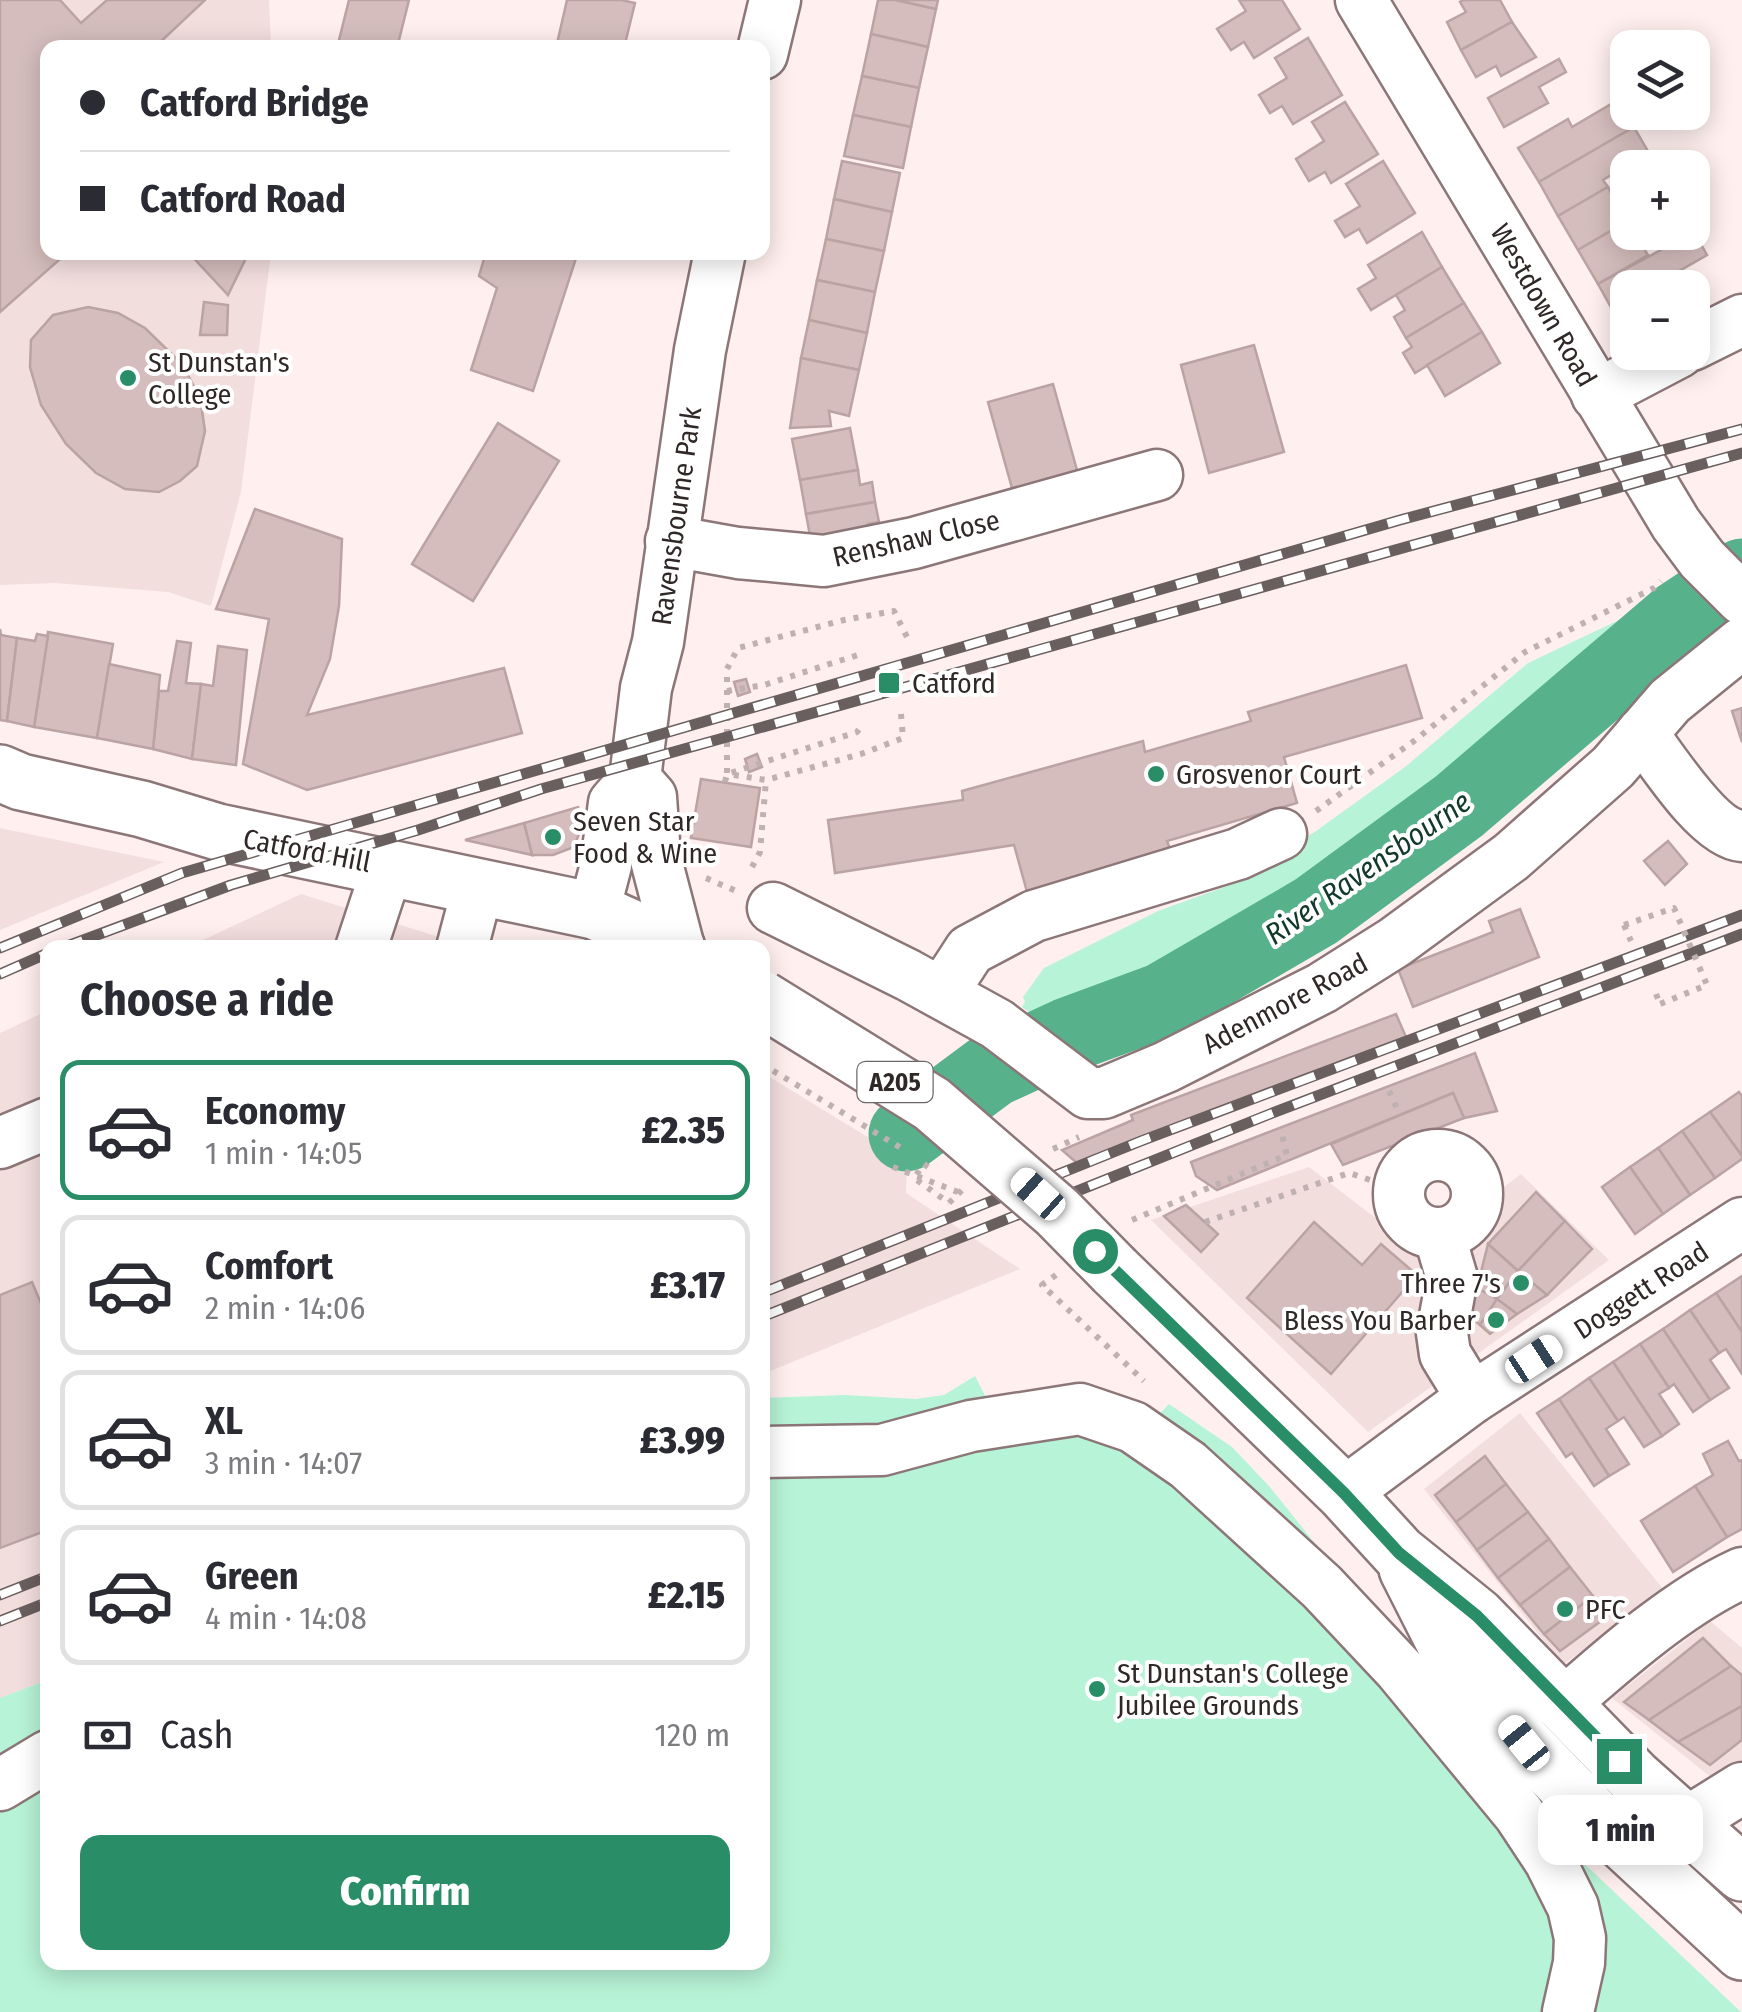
<!DOCTYPE html>
<html lang="en">
<head>
<meta charset="utf-8">
<style>
  :root { --surface:#fff; --page:#f7f7f7; --text:#2b2b33; --muted:#7c7c81; --line:#e1e1e2; --accent:#298d67 }
  body { margin:0; font-family:"Fira Sans Condensed",sans-serif; background:var(--page); color:var(--text); height:100vh; display:flex; flex-direction:column; font-size:38px; white-space:nowrap }
  * { box-sizing:border-box; margin:0 }
  p { font-size:32px; color:var(--muted) }
  .icon { flex:none; width:55px; height:55px; fill:none; stroke:currentColor; stroke-width:2; stroke-linecap:round; stroke-linejoin:round }
  .map { position:relative; flex:1; overflow:hidden }
  .sheet { position:absolute; left:40px; top:940px; width:730px; height:1030px; display:flex; flex-direction:column; background:var(--surface); border-radius:20px; box-shadow:0 5px 25px #0003 }
  .sheet>* { flex:none }
  .guide { position:absolute; left:40px; top:40px; width:730px; height:220px; border-radius:20px; box-shadow:0 5px 25px #0003; display:grid; align-content:center; height:220px; padding:0 40px; background:var(--surface) }
  .tools { position:absolute; left:1610px; top:30px; display:grid; gap:20px }
  .tools a { display:grid; place-items:center; width:100px; height:100px; border-radius:20px; background:var(--surface); box-shadow:0 5px 25px #0003; font-size:50px }
  .end { position:absolute; width:45px; height:45px; margin:-22px; border:12px solid #298d67; background:#fff; box-shadow:0 0 0 5px #fff }
  .from { border-radius:50% }
  .bubble { position:absolute; height:70px; border-radius:20px; background:var(--surface); box-shadow:0 5px 25px #0003; font-size:32px; font-weight:800; line-height:70px; text-align:center }
  .car { position:absolute; width:30px; height:60px; margin:-30px -15px; border-radius:12px; box-shadow:0 0 8px 2px #0007; background:linear-gradient(#fff 24%,#345 0 40%,#fff 0 76%,#345 0 86%,#fff 0) }
  .guide b { display:flex; align-items:center; gap:35px; height:95px; font-size:38px }
  .guide b+b { border-top:2px solid var(--line) }
  .guide i { width:25px; height:25px; background:var(--text) }
  ul { padding:0; list-style:none }
  li { display:flex; align-items:center; gap:30px; height:140px; margin:0 20px 15px; padding:0 20px; border:5px solid var(--line); border-radius:20px }
  li div { flex:1 }
  li b { display:block; font-size:38px }
  li em { font-style:normal; font-weight:800 }
  li.selected { border-color:var(--accent) }
  li>.icon { width:90px; height:90px; stroke-width:1.5 }
  h2 { padding:0 40px; font-size:45px; line-height:120px }
  .pay { display:flex; align-items:center; gap:25px; height:110px; padding:0 40px; font-size:38px }
  .pay p { margin-inline-start:auto }
  .primary-button { display:flex; gap:20px; margin-top:auto; padding:20px 40px }
  .primary-button a { flex:1; height:115px; border-radius:20px; background:var(--accent); color:#fff; font-size:40px; font-weight:800; line-height:115px; text-align:center }
  .map>svg:first-child { display:block }
</style>
</head>
<body>
<div class="map">
<svg width="1742" height="2012" viewBox="0 0 1742 2012">
  <rect width="100%" height="100%" fill="#ffefef"/>
  <g fill="#f3dede">
    <polygon points="0,0 269,0 271,47 48,48 48,252 271,253 241,492 211,606 168,592 55,583 0,585"/>
    <polygon points="0,828 164,862 0,930"/>
    <polygon points="301,894 471,947 186,948"/>
    <polygon points="47,1011 47,1680 0,1698 0,1033"/>
    <polygon points="763,1073 907,1161 906,1193 1020,1269 763,1374"/>
    <polygon points="1309,1167 1420,1252 1521,1174 1609,1260 1368,1432 1151,1220"/>
    <polygon points="1520,1413 1664,1590 1563,1665 1424,1489"/>
    <polygon points="1710,1621 1742,1648 1742,1771 1722,1786 1612,1698"/>
  </g>
  <g fill="#b7f3d6">
    <polygon points="1657,602 1651,615 1590,662 1467,774 1322,880 1247,925 1072,1009 1049,1026 1022,1007 1025,1002 1023,997 1044,968 1158,911 1230,885 1316,831 1405,767 1528,663"/>
    <polygon points="975,1376 994,1413 1150,1424 1169,1404 1232,1447 1269,1486 1534,1816 1741,2012 0,2012 0,1698 47,1680 48,1962 762,1962 763,1398 844,1395 916,1399 944,1395"/>
  </g>
  <g fill="none" stroke-linecap="round" stroke-linejoin="round">
    <polyline stroke="#57b28c" stroke-width="75" points="906,1134 992,1070 1068,1035 1163,1000 1316,911 1459,806 1680,617 1742,576"/>
  </g>
  <g fill="#d5bdbd" stroke="#bba3a3" stroke-width="2.5">
    <polygon points="0,0 60,0 81,23 107,0 205,0 154,48 48,48 48,252 68,252 0,312"/>
    <polygon points="349,0 409,0 397,48 337,48"/>
    <polygon points="567,0 621,0 635,3 624,48 556,48"/>
    <polygon points="878,0 896,0 936,9 928,47 871,34"/>
    <polygon points="896,0 938,0 936,9"/>
    <polygon points="1239,0 1282,0 1300,29 1254,58 1244,42 1231,50 1217,29 1246,11"/>
    <polygon points="1463,0 1500,0 1512,22 1461,50 1447,22 1466,12 1460,2"/>
    <polygon points="1512,22 1536,57 1501,76 1496,66 1476,77 1461,50"/>
    <polygon points="871,34 928,47 919,88 862,76"/>
    <polygon points="1308,38 1342,95 1293,124 1282,106 1270,113 1259,95 1287,78 1275,58"/>
    <polygon points="1559,59 1566,72 1539,87 1548,103 1504,127 1488,98"/>
    <polygon points="862,76 919,88 911,127 853,115"/>
    <polygon points="1618,100 1634,127 1539,182 1518,148 1568,119 1572,127"/>
    <polygon points="1345,102 1378,154 1331,183 1325,172 1309,181 1296,159 1324,141 1312,122"/>
    <polygon points="853,115 911,127 903,168 844,156"/>
    <polygon points="1634,127 1649,153 1603,180 1608,187 1558,216 1539,182"/>
    <polygon points="842,161 900,173 892,212 834,199"/>
    <polygon points="1383,161 1415,213 1367,243 1359,229 1345,237 1335,221 1360,206 1346,184"/>
    <polygon points="1628,184 1628,221 1578,250 1558,216 1608,187 1611,193"/>
    <polygon points="834,199 892,212 884,251 826,239"/>
    <polygon points="1628,221 1628,232 1660,232 1641,244 1648,255 1598,284 1578,250"/>
    <polygon points="1422,232 1442,267 1371,310 1358,289 1376,278 1368,265"/>
    <polygon points="1694,232 1707,255 1662,281 1666,288 1628,288 1628,312 1617,318 1598,284"/>
    <polygon points="826,239 884,251 875,292 817,280"/>
    <polygon points="188,252 249,252 228,295"/>
    <polygon points="486,252 578,252 533,391 471,370 497,288 479,276"/>
    <polygon points="1442,267 1464,303 1406,338 1394,317 1405,310 1396,295"/>
    <polygon points="817,280 875,292 867,333 809,320"/>
    <polygon points="204,302 228,305 227,335 200,335"/>
    <polygon points="1464,303 1482,332 1415,373 1403,353 1412,347 1406,338"/>
    <polygon points="88,307 118,313 145,328 181,363 200,397 205,431 197,466 180,481 159,492 125,489 96,473 66,444 41,405 30,367 31,340 53,315"/>
    <polygon points="809,320 867,333 859,370 801,358"/>
    <polygon points="1482,332 1500,363 1445,396 1427,365"/>
    <polygon points="1254,345 1284,452 1209,473 1181,365"/>
    <polygon points="801,358 859,370 849,416 829,411 831,426 790,428"/>
    <polygon points="1053,384 1080,481 1015,499 988,402"/>
    <polygon points="498,423 559,461 473,601 412,564"/>
    <polygon points="850,428 858,470 800,480 792,439"/>
    <polygon points="858,470 860,485 872,482 875,502 806,514 800,480"/>
    <polygon points="875,502 879,522 868,524 871,542 813,552 806,514"/>
    <polygon points="255,509 342,539 339,606 330,659 307,715 504,668 522,733 307,790 243,764 269,619 216,609"/>
    <polygon points="0,629 1,635 17,638 7,721 0,720"/>
    <polygon points="48,632 113,644 97,738 34,727"/>
    <polygon points="37,634 48,636 34,727 7,721 17,638 35,641"/>
    <polygon points="177,641 191,643 186,683 201,684 192,759 153,749 159,691 168,691"/>
    <polygon points="218,646 247,650 236,765 192,759 201,684 213,686"/>
    <polygon points="109,664 160,675 153,749 97,738"/>
    <polygon points="1406,665 1422,718 1284,757 1297,803 1167,841 1173,857 1029,899 1014,845 835,873 828,820 963,800 962,791 1143,741 1145,752 1251,721 1248,712"/>
    <polygon points="746,679 750,692 738,696 734,682"/>
    <polygon points="1742,708 1742,742 1732,711"/>
    <polygon points="757,754 762,767 749,772 745,759"/>
    <polygon points="701,779 760,788 751,847 691,838"/>
    <polygon points="578,807 582,826 574,847 553,855 532,855 524,823"/>
    <polygon points="524,823 532,855 465,840"/>
    <polygon points="1668,841 1687,864 1665,885 1644,861"/>
    <polygon points="1520,909 1539,957 1413,1007 1398,969 1493,932 1489,921"/>
    <polygon points="1396,1014 1406,1037 1077,1163 1062,1150 1133,1120 1131,1115"/>
    <polygon points="1475,1053 1497,1111 1464,1118 1453,1093 1217,1190 1196,1176 1191,1162"/>
    <polygon points="1739,1092 1742,1096 1742,1156 1710,1112"/>
    <polygon points="1453,1093 1464,1118 1343,1165 1331,1144"/>
    <polygon points="1710,1112 1742,1156 1742,1159 1715,1178 1682,1131"/>
    <polygon points="1682,1131 1715,1178 1690,1195 1658,1148"/>
    <polygon points="1658,1148 1690,1195 1663,1214 1630,1167"/>
    <polygon points="1630,1167 1663,1214 1635,1234 1602,1187"/>
    <polygon points="1536,1192 1565,1221 1518,1271 1488,1244"/>
    <polygon points="1186,1205 1218,1234 1201,1252 1164,1216"/>
    <polygon points="1565,1221 1592,1249 1547,1295 1518,1271"/>
    <polygon points="1314,1222 1362,1265 1381,1244 1417,1275 1331,1374 1247,1298"/>
    <polygon points="1488,1244 1518,1271 1497,1299 1477,1288"/>
    <polygon points="1518,1271 1547,1295 1517,1314 1497,1299"/>
    <polygon points="1742,1276 1742,1332 1716,1293"/>
    <polygon points="32,1282 48,1320 48,1530 0,1548 0,1295"/>
    <polygon points="1477,1288 1497,1299 1480,1325 1468,1315"/>
    <polygon points="1716,1293 1742,1332 1742,1374 1726,1349 1719,1353 1690,1310"/>
    <polygon points="1497,1299 1517,1314 1490,1334 1480,1325"/>
    <polygon points="1690,1310 1719,1353 1710,1360 1729,1388 1710,1400 1663,1329"/>
    <polygon points="1663,1329 1710,1400 1693,1412 1674,1384 1669,1388 1640,1344"/>
    <polygon points="1640,1344 1669,1388 1659,1394 1679,1424 1662,1436 1613,1362"/>
    <polygon points="1613,1362 1662,1436 1644,1447 1624,1417 1618,1421 1589,1378"/>
    <polygon points="1589,1378 1618,1421 1606,1429 1629,1464 1609,1476 1559,1399"/>
    <polygon points="1559,1399 1609,1476 1594,1486 1572,1453 1566,1457 1537,1413"/>
    <polygon points="1728,1441 1739,1461 1742,1460 1742,1529 1727,1537 1695,1486 1713,1475 1703,1454"/>
    <polygon points="1485,1456 1506,1484 1456,1522 1435,1495"/>
    <polygon points="1506,1484 1528,1512 1477,1550 1456,1522"/>
    <polygon points="1695,1486 1727,1537 1673,1572 1641,1521"/>
    <polygon points="1528,1512 1549,1539 1498,1578 1477,1550"/>
    <polygon points="1549,1539 1570,1567 1520,1605 1498,1578"/>
    <polygon points="1570,1567 1593,1596 1544,1634 1520,1605"/>
    <polygon points="1593,1596 1608,1616 1560,1651 1544,1634"/>
    <polygon points="1703,1638 1731,1666 1649,1720 1624,1702"/>
    <polygon points="1731,1666 1742,1675 1742,1706 1678,1742 1649,1720"/>
    <polygon points="1742,1706 1742,1740 1710,1765 1678,1742"/>
  </g>
  <g fill="none" stroke-linecap="round" stroke-linejoin="round">
    <defs>
      <g id="minor">
        <polyline points="1361,0 1676,524 1702,559 1742,599"/>
        <polyline points="762,54 775,0"/>
        <polyline points="1692,345 1742,320"/>
        <polyline points="1597,395 1679,352"/>
        <polyline points="671,541 738,553 824,561 914,543 1157,475"/>
        <path d="M1642,733C1662,760 1709,834 1742,836"/>
        <polyline points="635,779 651,797 655,856 679,948"/>
        <polyline points="773,908 908,975 997,1024 1088,1093 1104,1093 1166,1067 1322,988 1395,942 1511,857 1613,767 1670,701 1742,643"/>
        <polyline points="594,911 606,865 614,803 635,779 646,688 658,642 700,350 720,252"/>
        <polyline points="361,948 388,866"/>
        <polyline points="462,948 478,887"/>
        <polyline points="942,993 970,950 1034,916 1238,854 1281,834"/>
        <polyline points="0,1143 48,1123"/>
        <circle cx="1438" cy="1194" r="39"/>
        <polyline points="1439,1234 1452,1278 1442,1333 1445,1354 1472,1398"/>
        <polyline points="762,1452 882,1450 971,1426 1080,1409 1133,1427 1188,1465 1322,1587 1400,1670 1519,1814 1550,1861 1573,1907 1580,1938 1579,1963 1568,2012"/>
        <polyline points="1344,1493 1472,1398 1742,1223"/>
        <path d="M1563,1704C1614,1659 1680,1601 1742,1573"/>
        <polyline points="0,1785 48,1756"/>
        <polyline points="1638,1853 1742,1788"/>
      </g>
      <g id="highway">
        <polyline points="0,773 21,782 142,809 218,832 594,911 677,948"/>
        <polyline points="1115,1271 1344,1493 1399,1553 1477,1616 1634,1777 1742,1873"/>
        <polyline points="1407,1569 1446,1646 1524,1743 1593,1814 1742,1952"/>
      </g>
    </defs>
    <use href="#minor" stroke="#8c7677" stroke-width="55"/>
    <use href="#highway" stroke="#8c7677" stroke-width="60"/>
    <g stroke="#bfb1b1" stroke-width="6" stroke-dasharray="5 8" stroke-linecap="butt">
      <polyline points="727,691 764,685 864,653"/>
      <polyline points="901,714 903,738 861,754 766,780 727,774 727,669 738,648 844,620 894,611 908,639"/>
      <polyline points="725,782 727,774 857,732 862,725"/>
      <polyline points="1316,811 1414,741 1525,652 1654,588 1661,581"/>
      <polyline points="752,867 760,852 766,780"/>
      <polyline points="706,878 736,891"/>
      <polyline points="1624,925 1631,941"/>
      <polyline points="1656,994 1660,1004"/>
      <polyline points="762,1064 906,1151"/>
      <polyline points="1389,1091 1400,1115"/>
      <polyline points="1411,1138 1422,1157"/>
      <polyline points="1053,1149 1079,1137"/>
      <polyline points="893,1167 958,1192"/>
      <polyline points="949,1203 962,1190"/>
      <polyline points="1132,1220 1287,1155 1281,1131"/>
      <polyline points="1205,1222 1349,1173 1398,1189"/>
      <polyline points="1056,1275 1042,1285 1144,1381"/>
    </g>
    <use href="#minor" stroke="#fff" stroke-width="50"/>
    <use href="#highway" stroke="#fff" stroke-width="55"/>
    <defs>
      <g id="rail">
        <polyline points="0,948 182,873 1400,520 1742,429"/>
        <polyline points="62,948 231,885 418,830 541,789 1742,453"/>
        <polyline points="0,974 48,953"/>
        <polyline points="762,1293 1141,1141 1742,915"/>
        <polyline points="762,1317 1270,1114 1742,934"/>
        <polyline points="0,1595 48,1576"/>
        <polyline points="0,1621 48,1602"/>
      </g>
    </defs>
    <use href="#rail" stroke="#6a5f5f" stroke-width="11"/>
    <use href="#rail" stroke="#fff" stroke-width="8" stroke-dasharray="22" stroke-linecap="butt"/>
    <defs>
      <polyline id="highway-bridge" points="762,999 932,1104 1057,1212 1115,1271"/>
    </defs>
    <use href="#highway-bridge" stroke="#8c7677" stroke-width="60" stroke-linecap="butt"/>
    <g stroke="#bfb1b1" stroke-width="6" stroke-dasharray="5 8" stroke-linecap="butt">
      <polyline points="1624,925 1674,908 1707,985 1660,1004"/>
      <polyline points="928,1167 924,1164 914,1178 949,1203"/>
    </g>
    <use href="#highway-bridge" stroke="#fff" stroke-width="55"/>
  </g>
  <g fill="none" stroke-linecap="round" stroke-linejoin="round">
    <polyline stroke="#298d67" stroke-width="12" points="1095,1251 1344,1493 1399,1553 1477,1616 1619,1761"/>
  </g>
  <g fill="#298d67" stroke="#fff" stroke-width="4">
    <circle cx="128" cy="378" r="10"/>
    <rect x="877" y="671" width="24" height="24" rx="5"/>
    <circle cx="1156" cy="774" r="10"/>
    <circle cx="553" cy="837" r="10"/>
    <circle cx="1521" cy="1283" r="10"/>
    <circle cx="1496" cy="1320" r="10"/>
    <circle cx="1565" cy="1609" r="10"/>
    <circle cx="1097" cy="1689" r="10"/>
  </g>
  <g text-anchor="middle" stroke-width="8" stroke-linejoin="round" paint-order="stroke">
    <rect fill="#fff" stroke="#6e6868" stroke-width="2.5" x="857.5" y="1062" width="75" height="40" rx="8"/>
    <g font-size="25" font-weight="bold" fill="#302727">
      <text x="895" y="1091">A205</text>
    </g>
    <g font-size="28" fill="#302727" stroke="#fff">
      <text transform="translate(1544 305) rotate(60)" y="10">Westdown Road</text>
      <text transform="translate(676 516) rotate(-82)" y="10">Ravensbourne Park</text>
      <text transform="translate(916 538) rotate(-13)" y="10">Renshaw Close</text>
      <text transform="translate(307 850) rotate(11)" y="10">Catford Hill</text>
      <text transform="translate(1285 1003) rotate(-28)" y="10">Adenmore Road</text>
      <text transform="translate(1641 1290) rotate(-33)" y="10">Doggett Road</text>
    </g>
    <g font-size="28" fill="#302727" stroke="#fff" text-anchor="start">
      <text x="148" y="372">St Dunstan's<tspan x="148" dy="32">College</tspan></text>
      <text x="912" y="693">Catford</text>
      <text x="1176" y="784">Grosvenor Court</text>
      <text x="573" y="831">Seven Star<tspan x="573" dy="32">Food &amp; Wine</tspan></text>
      <text x="1501" y="1293" text-anchor="end">Three 7's</text>
      <text x="1476" y="1330" text-anchor="end">Bless You Barber</text>
      <text x="1585" y="1619">PFC</text>
      <text x="1117" y="1683">St Dunstan's College<tspan x="1117" dy="32">Jubilee Grounds</tspan></text>
    </g>
    <g font-size="30" font-style="italic" fill="#113a2a" stroke="#fff">
      <text transform="translate(1368 868) rotate(-35)" y="10">River Ravensbourne</text>
    </g>
  </g>
</svg>
<div class="tools">
<a><svg class="icon" aria-label="layers" viewBox="0 0 24 24"><path d="M12 4l9 5-9 5-9-5zM3 14l9 5 9-5"/></svg></a>
<a>+</a>
<a>−</a>
</div>
<i class="end from" style="left:1095px;top:1251px"></i>
<i class="end" style="left:1619px;top:1761px"></i>
<div class="bubble" style="left:1538px;top:1795px;width:165px">1 min</div>
<i class="car" style="left:1038px;top:1194px;rotate:312deg"></i>
<i class="car" style="left:1534px;top:1359px;rotate:57deg"></i>
<i class="car" style="left:1524px;top:1743px;rotate:321deg"></i>
<div class="guide">
<b><i class="from"></i>Catford Bridge</b>
<b><i></i>Catford Road</b>
</div>
<section class="sheet">
<h2>Choose a ride</h2>
<ul>
<li class="selected"><svg class="icon" aria-label="car" viewBox="0 0 24 24"><path d="M5 17H2v-5l4-1 3-4h7l3 4 3 1v5h-3M9 17h6M6 11h13"/><circle cx="7" cy="17" r="2"/><circle cx="17" cy="17" r="2"/></svg><div><b>Economy</b><p>1 min · 14:05</p></div><em>£2.35</em></li>
<li><svg class="icon" aria-label="car" viewBox="0 0 24 24"><path d="M5 17H2v-5l4-1 3-4h7l3 4 3 1v5h-3M9 17h6M6 11h13"/><circle cx="7" cy="17" r="2"/><circle cx="17" cy="17" r="2"/></svg><div><b>Comfort</b><p>2 min · 14:06</p></div><em>£3.17</em></li>
<li><svg class="icon" aria-label="car" viewBox="0 0 24 24"><path d="M5 17H2v-5l4-1 3-4h7l3 4 3 1v5h-3M9 17h6M6 11h13"/><circle cx="7" cy="17" r="2"/><circle cx="17" cy="17" r="2"/></svg><div><b>XL</b><p>3 min · 14:07</p></div><em>£3.99</em></li>
<li><svg class="icon" aria-label="car" viewBox="0 0 24 24"><path d="M5 17H2v-5l4-1 3-4h7l3 4 3 1v5h-3M9 17h6M6 11h13"/><circle cx="7" cy="17" r="2"/><circle cx="17" cy="17" r="2"/></svg><div><b>Green</b><p>4 min · 14:08</p></div><em>£2.15</em></li>
</ul>
<div class="pay"><svg class="icon" aria-label="cash" viewBox="0 0 24 24"><path d="M3 7h18v10H3z"/><circle cx="12" cy="12" r="2"/></svg>Cash<p>120 m</p></div>
<div class="primary-button"><a>Confirm</a></div>
</section>
</div>
</body>
</html>
